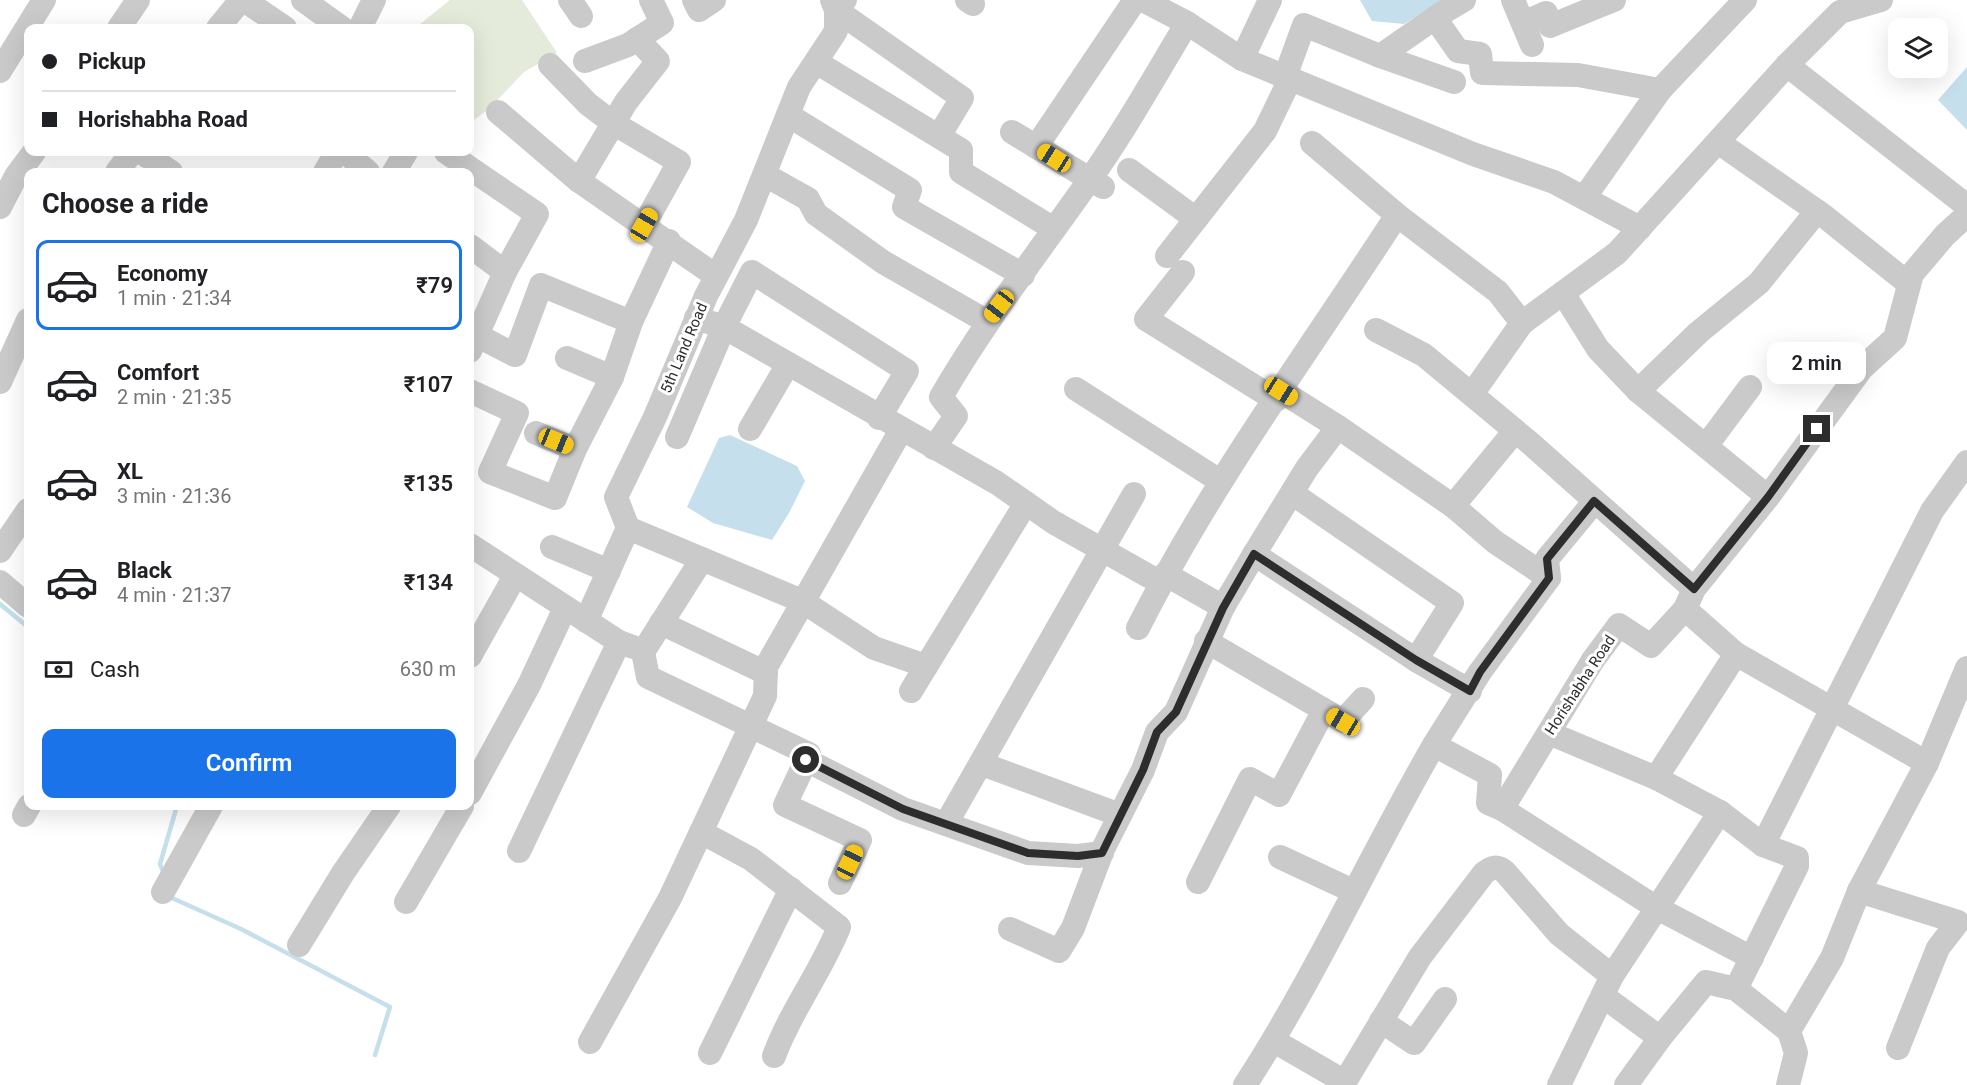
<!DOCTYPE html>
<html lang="en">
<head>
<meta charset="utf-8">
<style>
  :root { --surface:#fff; --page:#f2f2f2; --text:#202124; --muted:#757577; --line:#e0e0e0; --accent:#1a73e8 }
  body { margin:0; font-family:Roboto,sans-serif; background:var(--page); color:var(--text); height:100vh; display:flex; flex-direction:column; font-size:22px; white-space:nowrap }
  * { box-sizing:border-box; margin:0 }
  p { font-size:20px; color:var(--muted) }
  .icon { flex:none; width:33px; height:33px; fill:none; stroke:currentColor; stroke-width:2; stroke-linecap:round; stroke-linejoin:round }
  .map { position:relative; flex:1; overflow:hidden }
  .details { position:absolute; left:24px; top:168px; width:450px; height:642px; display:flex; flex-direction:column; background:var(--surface); border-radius:12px; box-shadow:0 6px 24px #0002 }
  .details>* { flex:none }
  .hud { position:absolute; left:24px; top:24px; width:450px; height:132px; border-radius:12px; box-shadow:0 6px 24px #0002; display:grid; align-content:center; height:132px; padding:0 18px; background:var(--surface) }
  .controls { position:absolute; left:1888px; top:18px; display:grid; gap:12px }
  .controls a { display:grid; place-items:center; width:60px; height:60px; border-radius:12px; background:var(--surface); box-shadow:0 6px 24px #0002; font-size:30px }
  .end { position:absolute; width:27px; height:27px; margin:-14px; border:8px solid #2d2d2d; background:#fff; box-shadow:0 0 0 3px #fff }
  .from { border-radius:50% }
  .bubble { position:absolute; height:42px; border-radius:12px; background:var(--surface); box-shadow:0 6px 24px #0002; font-size:20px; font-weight:600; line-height:42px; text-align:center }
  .car { position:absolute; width:18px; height:36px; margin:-18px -9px; border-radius:8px; box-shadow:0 0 4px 2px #0007; background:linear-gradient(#f5c518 24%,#345 0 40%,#f5c518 0 76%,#345 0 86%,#f5c518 0) }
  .hud b { display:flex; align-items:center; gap:21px; height:57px; font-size:22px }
  .hud b+b { border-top:2px solid var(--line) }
  .hud i { width:15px; height:15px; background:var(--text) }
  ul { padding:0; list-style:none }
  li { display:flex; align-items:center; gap:18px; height:90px; margin:0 12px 9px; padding:0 6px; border:3px solid transparent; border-radius:12px }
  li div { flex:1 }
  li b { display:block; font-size:22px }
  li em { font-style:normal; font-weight:600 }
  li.active { border-color:var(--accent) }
  li>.icon { width:54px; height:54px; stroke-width:1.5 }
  h2 { padding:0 18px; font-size:27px; line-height:72px }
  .pay { display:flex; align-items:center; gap:15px; height:66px; padding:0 18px; font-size:22px }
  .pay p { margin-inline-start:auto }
  .action { display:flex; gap:12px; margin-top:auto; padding:12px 18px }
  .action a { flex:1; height:69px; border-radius:12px; background:var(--accent); color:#fff; font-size:24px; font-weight:600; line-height:69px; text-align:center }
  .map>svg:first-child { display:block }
</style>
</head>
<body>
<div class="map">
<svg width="1967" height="1085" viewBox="0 0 1967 1085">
  <rect width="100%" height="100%" fill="#fff"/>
  <polygon fill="#e4ebda" points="450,0 522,0 557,53 524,72 490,108 470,123 470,28 415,28"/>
  <g fill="#c5e0ec">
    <polygon points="1360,0 1443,0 1404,24 1372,21"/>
    <polygon points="1967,67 1967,130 1938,100"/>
    <polygon points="730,435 797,466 805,481 789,513 772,540 713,523 687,507 719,438"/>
  </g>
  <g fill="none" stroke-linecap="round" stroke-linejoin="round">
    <g stroke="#c5e0ec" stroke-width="4.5">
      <polyline points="0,604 28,627"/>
      <polyline points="164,874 160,864 177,806"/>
      <polyline points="171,893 172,898 241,929 390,1007 375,1055"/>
    </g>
    <g stroke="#cacaca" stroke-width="24">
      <polyline points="244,0 285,28"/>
      <polyline points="303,0 342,28"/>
      <polyline points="570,0 581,16"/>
      <polyline points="694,0 699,10 714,0"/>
      <polyline points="832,0 836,10 962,98 939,136"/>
      <polyline points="845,0 836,10 836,31 799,87 746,220 706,296 655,417 616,497 628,528 802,601 874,648 926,666"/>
      <polyline points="967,0 973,4"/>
      <polyline points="1143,0 1187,23 1242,59 1473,154 1554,182 1640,228"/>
      <polyline points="1513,0 1532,45"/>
      <polyline points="1435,18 1458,51 1480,54 1482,73 1578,75 1660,90 1745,0"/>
      <polyline points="1523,23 1546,13 1550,26 1614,0"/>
      <polyline points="119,28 138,0"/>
      <polyline points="218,28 241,0"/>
      <polyline points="360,28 374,0"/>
      <polyline points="1380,56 1454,82"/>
      <polyline points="1242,59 1270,0"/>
      <polyline points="585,61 628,45 662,23 651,0"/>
      <polyline points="816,62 961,150 961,172 1054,229"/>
      <polyline points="550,65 588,104 613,123 679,162 644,225"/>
      <polyline points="1787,65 1967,206"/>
      <polyline points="0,71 44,0"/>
      <polyline points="1285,77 1304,25 1380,56 1442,13 1464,0"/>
      <polyline points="498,112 579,181 716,276"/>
      <polyline points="788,115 910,190 904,207 1023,275"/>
      <polyline points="1012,132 1103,187"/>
      <polyline points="1718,142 1824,216 1909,284"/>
      <polyline points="1312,143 1397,215"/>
      <polyline points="1036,147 1135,0"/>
      <polyline points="141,152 171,172"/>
      <polyline points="345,152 368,172"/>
      <polyline points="446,152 537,214 505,272 470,351"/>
      <polyline points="1129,170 1196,219"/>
      <polyline points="117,172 132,152"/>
      <polyline points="325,172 337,152"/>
      <polyline points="394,172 406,152"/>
      <polyline points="765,175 808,199 816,214 883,262 986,321"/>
      <polyline points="579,181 626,102 658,61 637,39"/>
      <polyline points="1584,198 1660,90"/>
      <polyline points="0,207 16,176 34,152"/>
      <polyline points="470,246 505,272"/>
      <polyline points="1167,256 1265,131 1290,79"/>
      <polyline points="1183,272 1146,319 1276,400"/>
      <polyline points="1563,293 1598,349 1638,391 1768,497"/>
      <polyline points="696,318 724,327 997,483 1053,522 1161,583"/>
      <polyline points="1376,330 1424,355 1530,443 1694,589"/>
      <polyline points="478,336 515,355 541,285 631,322"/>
      <polyline points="567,358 612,377"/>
      <polyline points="0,382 28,320"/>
      <polyline points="1076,389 1220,481"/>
      <polyline points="470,391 517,413 490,472 555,498 575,449 612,377 631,322 669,241"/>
      <polyline points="1638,391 1699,332 1759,283 1817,211"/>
      <polyline points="1472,394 1522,323 1617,253 1787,65 1840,12 1881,0"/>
      <polyline points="1338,427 1453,506 1515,431"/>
      <polyline points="750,429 788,364"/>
      <polyline points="536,433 575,449"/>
      <polyline points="677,437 724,327 752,272 907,371 879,418"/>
      <polyline points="1706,446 1750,387"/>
      <path d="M934,448L956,416L941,397C985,321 1038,253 1088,182C1124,132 1155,76 1187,23"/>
      <polyline points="1293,494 1452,603 1416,660"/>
      <polyline points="1453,506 1495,542 1549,578"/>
      <polyline points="470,545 619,642 633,647"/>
      <polyline points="552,547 609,571"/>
      <polyline points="0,551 28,510"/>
      <polyline points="1254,554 1416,660 1470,691"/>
      <polyline points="702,559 643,652 648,677 809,754 785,805 860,840 840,883"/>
      <polyline points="1165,574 1223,607"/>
      <polyline points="0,582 28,606"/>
      <polyline points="1685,609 1736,654"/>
      <polyline points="586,621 628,528"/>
      <polyline points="661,623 766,673"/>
      <path d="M1138,628C1211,483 1309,351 1397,215L1498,292L1522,323"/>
      <polyline points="1206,641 1343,721 1363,699"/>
      <polyline points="470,656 515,576"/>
      <polyline points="911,691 1026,503"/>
      <polyline points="1549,733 1656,778 1720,812 1763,845 1797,858 1797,866 1736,989"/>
      <polyline points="1434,745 1480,672 1549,578 1547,559 1595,501"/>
      <polyline points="806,760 903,809 1028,853 1078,856 1102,853"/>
      <polyline points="982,764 1120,815"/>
      <polyline points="1656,778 1736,654 1927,763"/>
      <polyline points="470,793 529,685 565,608"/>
      <polyline points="1502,809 1593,660 1619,625 1651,646 1685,609 1694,589 1768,497 1862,368 1895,338 1912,274 1945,235 1967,215"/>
      <polyline points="24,815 29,806"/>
      <polyline points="946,824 1134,494"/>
      <path d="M701,832L751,859L839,927C821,972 791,1010 774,1056"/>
      <polyline points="1763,845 1932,511 1967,462"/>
      <polyline points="519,851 619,642"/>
      <polyline points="1280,857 1353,891"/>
      <polyline points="1198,882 1250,779 1279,795 1324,710"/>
      <polyline points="1859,891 1958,922 1938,948 1898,1048"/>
      <polyline points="163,892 211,806"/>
      <polyline points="406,902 462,806"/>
      <polyline points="1010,929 1059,951 1073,928 1103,849 1143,770 1157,732 1176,712 1223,607 1261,543 1307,468 1338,427 1281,391"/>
      <polyline points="299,945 343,873 389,806"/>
      <polyline points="1603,996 1660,1038"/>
      <polyline points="1381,1021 1414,1043 1445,999"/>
      <polyline points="1789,1031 1832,958 1859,891 1927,763 1967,668"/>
      <polyline points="1274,1041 1345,1082"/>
      <polyline points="590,1042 670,898 765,696 766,667 901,430"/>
      <polyline points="710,1053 791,889"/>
      <path d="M1245,1085C1316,976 1369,857 1434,745L1490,775L1488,803L1502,809L1657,908L1752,958"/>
      <path d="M1343,1085L1420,957L1484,873C1492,867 1497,865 1505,872L1559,934L1612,976"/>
      <polyline points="1559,1085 1612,976 1720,812"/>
      <polyline points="1626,1085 1660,1038 1706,982 1736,989 1789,1031"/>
      <polyline points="1788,1085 1796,1053 1789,1031"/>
    </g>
  </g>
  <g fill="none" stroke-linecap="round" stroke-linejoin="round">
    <polyline stroke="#2d2d2d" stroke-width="8" points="806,760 903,809 1028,853 1078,856 1102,853 1143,770 1157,732 1176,712 1223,608 1254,554 1416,660 1470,691 1480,672 1549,578 1547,559 1594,501 1694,589 1768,497 1817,429"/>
  </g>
  <g text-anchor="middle" stroke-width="6" stroke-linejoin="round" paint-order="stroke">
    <g font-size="15" fill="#2d2d2d" stroke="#fff">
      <text transform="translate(684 348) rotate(-67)" y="5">5th Land Road</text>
      <text transform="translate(1580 685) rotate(-57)" y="5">Horishabha Road</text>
    </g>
  </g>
</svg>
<div class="controls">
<a><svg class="icon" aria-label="layers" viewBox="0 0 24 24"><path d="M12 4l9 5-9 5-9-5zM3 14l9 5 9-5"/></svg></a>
</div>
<i class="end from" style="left:806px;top:760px"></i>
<i class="end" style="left:1817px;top:429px"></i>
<div class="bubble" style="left:1767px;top:342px;width:99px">2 min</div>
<i class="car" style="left:1054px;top:158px;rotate:302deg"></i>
<i class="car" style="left:644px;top:225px;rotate:30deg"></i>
<i class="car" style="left:999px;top:306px;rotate:218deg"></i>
<i class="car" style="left:1281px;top:391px;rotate:122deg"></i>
<i class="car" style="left:556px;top:441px;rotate:112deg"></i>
<i class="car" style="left:1343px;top:722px;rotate:300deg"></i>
<i class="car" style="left:850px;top:862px;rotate:25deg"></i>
<div class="hud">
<b><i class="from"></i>Pickup</b>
<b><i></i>Horishabha Road</b>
</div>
<section class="details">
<h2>Choose a ride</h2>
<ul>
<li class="active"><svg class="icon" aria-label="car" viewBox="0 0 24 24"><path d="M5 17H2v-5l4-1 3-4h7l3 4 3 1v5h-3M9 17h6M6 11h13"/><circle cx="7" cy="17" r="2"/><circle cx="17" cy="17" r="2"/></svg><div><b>Economy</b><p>1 min · 21:34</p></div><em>₹79</em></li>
<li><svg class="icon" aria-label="car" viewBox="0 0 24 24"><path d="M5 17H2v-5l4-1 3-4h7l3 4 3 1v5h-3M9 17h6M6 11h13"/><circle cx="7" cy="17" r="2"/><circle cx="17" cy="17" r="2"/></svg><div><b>Comfort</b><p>2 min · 21:35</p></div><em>₹107</em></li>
<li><svg class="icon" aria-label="car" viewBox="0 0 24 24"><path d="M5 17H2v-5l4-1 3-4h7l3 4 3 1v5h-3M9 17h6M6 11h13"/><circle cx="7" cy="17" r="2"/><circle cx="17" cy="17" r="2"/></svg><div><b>XL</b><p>3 min · 21:36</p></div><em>₹135</em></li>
<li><svg class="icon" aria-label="car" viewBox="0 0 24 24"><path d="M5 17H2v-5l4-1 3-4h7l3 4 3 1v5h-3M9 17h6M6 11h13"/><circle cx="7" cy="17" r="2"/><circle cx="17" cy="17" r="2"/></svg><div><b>Black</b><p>4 min · 21:37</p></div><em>₹134</em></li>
</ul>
<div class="pay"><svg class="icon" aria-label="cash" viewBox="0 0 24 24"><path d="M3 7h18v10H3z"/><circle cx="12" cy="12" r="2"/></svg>Cash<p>630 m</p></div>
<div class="action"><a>Confirm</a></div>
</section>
</div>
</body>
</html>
